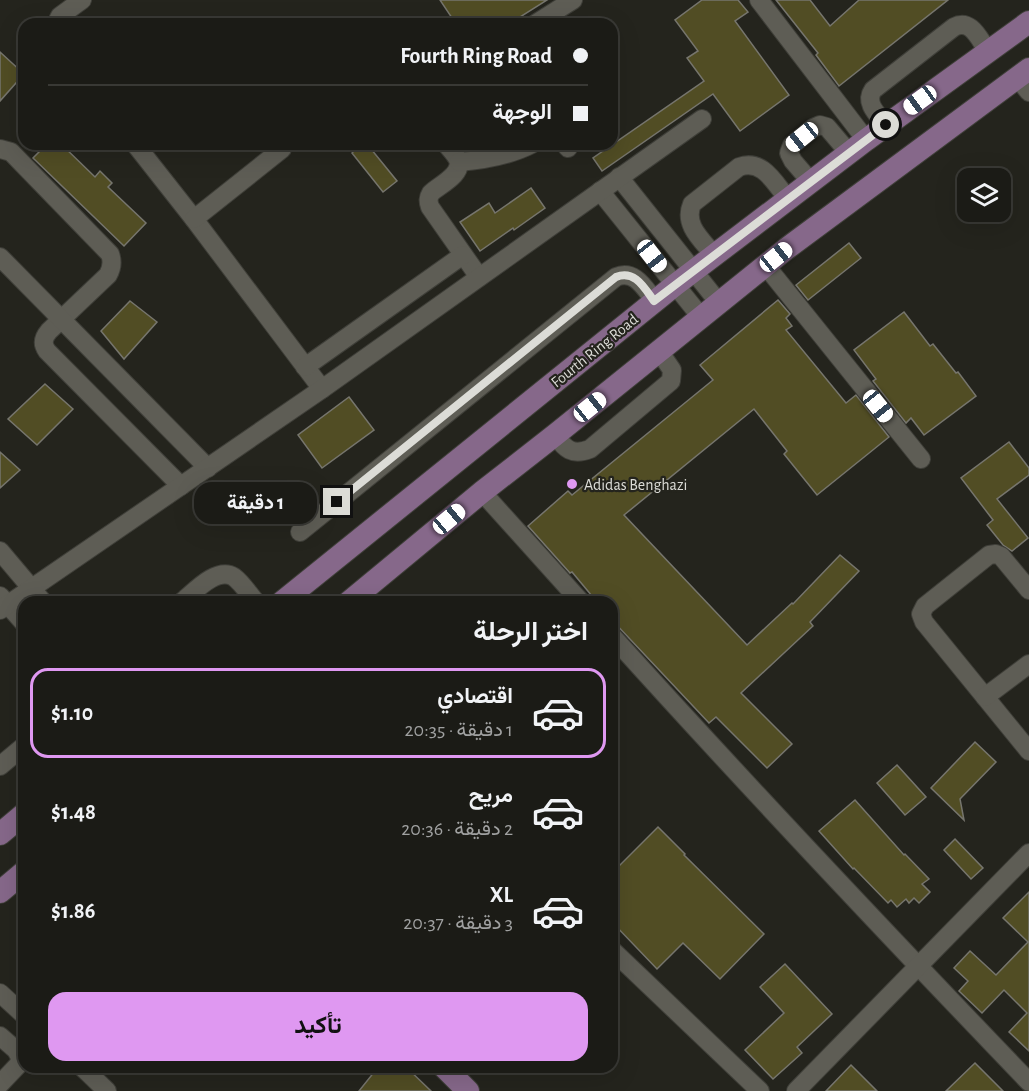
<!DOCTYPE html>
<html lang="ar">
<head>
<meta charset="utf-8">
<style>
  :root { --surface:#1b1b16; --page:#24241f; --text:#f1f3f6; --muted:#a0a1a1; --line:#393935; --accent:#df98f1 }
  body { margin:0; font-family:"Alegreya Sans",Vazirmatn,sans-serif; background:var(--page); color:var(--text); direction:rtl; height:100vh; display:flex; flex-direction:column; font-size:22px; white-space:nowrap }
  * { box-sizing:border-box; margin:0 }
  p { font-size:20px; color:var(--muted) }
  .icon { flex:none; width:33px; height:33px; fill:none; stroke:currentColor; stroke-width:2; stroke-linecap:round; stroke-linejoin:round }
  .map { position:relative; flex:1; overflow:hidden; direction:ltr }
  .side { position:absolute; left:18px; top:596px; width:600px; height:477px; display:flex; flex-direction:column; background:var(--surface); border-radius:18px; box-shadow:0 6px 24px #0002,0 0 0 2px var(--line); direction:rtl }
  .side>* { flex:none }
  .top-card { position:absolute; left:18px; top:18px; width:600px; height:132px; border-radius:18px; box-shadow:0 6px 24px #0002,0 0 0 2px var(--line); direction:rtl; display:grid; align-content:center; height:132px; padding:0 30px; background:var(--surface) }
  .controls { position:absolute; left:957px; top:168px; display:grid; gap:12px }
  .controls a { display:grid; place-items:center; width:54px; height:54px; border-radius:12px; background:var(--surface); box-shadow:0 6px 24px #0002,0 0 0 2px var(--line); font-size:30px }
  .end { position:absolute; width:27px; height:27px; margin:-14px; border:8px solid #dcdcd7; background:#111; box-shadow:0 0 0 3px #111 }
  .from { border-radius:50% }
  .bubble { position:absolute; height:42px; border-radius:18px; background:var(--surface); box-shadow:0 6px 24px #0002,0 0 0 2px var(--line); font-size:20px; font-weight:700; line-height:42px; text-align:center; direction:rtl }
  .car { position:absolute; width:18px; height:36px; margin:-18px -9px; border-radius:8px; box-shadow:0 0 4px 2px #0007; background:linear-gradient(#fff 24%,#345 0 40%,#fff 0 76%,#345 0 86%,#fff 0) }
  .top-card b { display:flex; align-items:center; gap:21px; height:57px; font-size:22px }
  .top-card b+b { border-top:2px solid var(--line) }
  .top-card i { width:15px; height:15px; background:var(--text) }
  ul { padding:0; list-style:none }
  li { display:flex; align-items:center; gap:18px; height:90px; margin:0 12px 9px; padding:0 18px; border:3px solid transparent; border-radius:18px }
  li div { flex:1 }
  li b { display:block; font-size:22px }
  li em { font-style:normal; font-weight:700 }
  li.on { border-color:var(--accent) }
  li>.icon { width:54px; height:54px; stroke-width:1.5 }
  h2 { padding:0 30px; font-size:27px; line-height:72px }
  .primary-button { display:flex; gap:12px; margin-top:auto; padding:12px 30px }
  .primary-button a { flex:1; height:69px; border-radius:18px; background:var(--accent); color:#111; font-size:24px; font-weight:700; line-height:69px; text-align:center }
  .map>svg:first-child { display:block }
</style>
</head>
<body>
<div class="map">
<svg width="1029" height="1091" viewBox="0 0 1029 1091">
  <rect width="100%" height="100%" fill="#24241d"/>
  <g fill="#514d24" stroke="#76756d" stroke-width="1.5">
    <polygon points="440,0 547,0 509,24 456,24"/>
    <polygon points="702,0 738,0 748,12 735,21 789,95 740,131 713,94 602,171 593,158 704,81 687,58 698,51 675,20"/>
    <polygon points="776,0 810,0 830,26 859,0 948,0 839,86 816,55 818,53"/>
    <polygon points="0,52 24,74 0,101"/>
    <polygon points="47,144 61,144 95,177 100,171 112,183 108,187 146,223 124,246 33,158"/>
    <polygon points="350,144 367,144 397,181 383,192 352,153 355,150"/>
    <polygon points="531,188 545,208 514,230 513,228 480,251 460,222 489,203 495,213"/>
    <polygon points="849,243 861,258 808,300 796,285"/>
    <polygon points="778,300 790,314 786,318 792,326 786,330 846,403 856,395 889,437 817,495 784,454 787,451 754,409 624,515 747,645 792,603 793,604 840,555 859,571 810,622 813,626 741,693 792,744 767,768 716,717 709,723 612,620 612,602 597,602 572,572 570,573 528,526 568,491 572,495 713,380 700,365"/>
    <polygon points="130,301 157,322 124,359 101,331"/>
    <polygon points="904,312 930,346 933,344 956,373 958,372 976,396 924,435 911,418 906,423 873,381 876,379 854,350"/>
    <polygon points="45,384 73,409 37,445 8,419"/>
    <polygon points="349,397 374,430 322,468 298,435"/>
    <polygon points="1009,442 1029,468 1029,475 997,499 1028,538 1012,551 1003,545 987,525 993,520 961,478"/>
    <polygon points="0,452 20,470 0,488"/>
    <polygon points="975,742 996,762 960,799 964,820 931,788"/>
    <polygon points="897,765 926,797 905,815 877,783"/>
    <polygon points="855,800 904,855 905,854 929,879 922,884 930,892 919,903 914,898 909,903 906,899 897,907 891,900 888,903 854,868 853,869 819,831"/>
    <polygon points="658,827 685,854 684,855 764,934 720,979 683,943 657,969 612,922 612,873"/>
    <polygon points="955,839 983,868 971,879 944,850"/>
    <polygon points="1029,892 1029,1051 1009,1032 1027,1013 1004,990 982,1013 959,991 968,981 954,968 970,951 996,975 1028,942 1003,918"/>
    <polygon points="785,964 832,1014 797,1047 802,1053 773,1079 745,1050 784,1013 760,987"/>
    <polygon points="975,1063 1003,1091 946,1091"/>
    <polygon points="851,1065 877,1091 826,1091"/>
    <polygon points="379,1066 405,1066 431,1091 359,1091"/>
  </g>
  <g fill="none" stroke-linecap="round" stroke-linejoin="round">
    <defs>
      <g id="minor">
        <polyline points="759,0 866,140"/>
        <polyline points="56,24 60,16 82,0"/>
        <polyline points="535,24 573,0"/>
        <polyline points="1017,77 1029,92"/>
        <path d="M886,125C878,115 864,103 873,90L954,27C971,18 979,39 988,51"/>
        <polyline points="135,144 194,219 322,389"/>
        <path d="M446,144C450,149 456,155 458,160C463,175 439,185 431,193C428,198 428,201 430,207L479,277"/>
        <polyline points="565,144 568,148"/>
        <path d="M0,149L11,152L110,254C113,262 112,268 108,275L49,331C43,338 42,344 47,351L181,486"/>
        <path d="M459,162C484,160 509,156 532,144"/>
        <polyline points="619,177 719,303"/>
        <polyline points="811,182 793,161 789,153 792,145 813,128 820,125 827,127 849,153"/>
        <polyline points="600,191 701,317"/>
        <polyline points="194,219 282,149"/>
        <path d="M714,255C702,240 683,225 692,204L739,167C763,158 775,184 788,199"/>
        <polyline points="0,257 208,468"/>
        <polyline points="766,266 921,459"/>
        <polyline points="305,367 463,255"/>
        <path d="M555,435C565,449 572,456 590,449L671,381L672,370L659,351"/>
        <polyline points="482,492 581,602"/>
        <path d="M300,532L616,277C635,269 645,289 655,301"/>
        <polyline points="0,551 43,602"/>
        <polyline points="1029,590 1001,556 996,554 989,555 925,606 921,614 924,622 1029,751"/>
        <polyline points="0,596 24,623"/>
        <path d="M182,602C194,592 217,566 234,577C242,583 249,594 256,602"/>
        <polyline points="0,610 322,389 702,119"/>
        <path d="M612,636C748,787 888,935 1029,1082"/>
        <polyline points="985,697 1029,664"/>
        <polyline points="0,766 24,746"/>
        <polyline points="612,950 760,1091"/>
        <polyline points="0,993 24,1015"/>
        <polyline points="0,1036 16,1050 20,1057 19,1064 0,1084"/>
        <polyline points="81,1066 107,1091"/>
        <polyline points="796,1091 1029,853"/>
      </g>
      <g id="major">
        <polyline points="282,602 675,285 866,140 1029,22"/>
        <polyline points="349,602 482,492 555,435 786,249 1029,69"/>
        <polyline points="0,834 24,814"/>
        <polyline points="0,892 24,872"/>
        <polyline points="443,1066 468,1091"/>
      </g>
    </defs>
    <use href="#minor" stroke="#3f3f39" stroke-width="20"/>
    <use href="#major" stroke="#3f3f39" stroke-width="24"/>
    <use href="#minor" stroke="#5e5d55" stroke-width="18"/>
    <use href="#major" stroke="#86688a" stroke-width="22"/>
  </g>
  <g fill="none" stroke-linecap="round" stroke-linejoin="round">
    <path stroke="#dcdcd7" stroke-width="8" d="M337,502L616,277C635,269 645,289 654,301L886,125"/>
  </g>
  <circle fill="#df98f1" stroke="#24241d" stroke-width="2" cx="572" cy="484" r="6"/>
  <g text-anchor="middle" stroke-width="4.5" stroke-linejoin="round" paint-order="stroke">
    <g font-size="16" fill="#dcdcd7" stroke="#24241d">
      <text transform="translate(594 350) rotate(-39)" y="6">Fourth Ring Road</text>
    </g>
    <g font-size="16" fill="#dcdcd7" stroke="#24241d" text-anchor="start">
      <text x="584" y="490">Adidas Benghazi</text>
    </g>
  </g>
</svg>
<div class="controls">
<a><svg class="icon" aria-label="layers" viewBox="0 0 24 24"><path d="M12 4l9 5-9 5-9-5zM3 14l9 5 9-5"/></svg></a>
</div>
<i class="end from" style="left:886px;top:125px"></i>
<i class="end" style="left:337px;top:502px"></i>
<div class="bubble" style="left:194px;top:482px;width:123px">1 دقيقة</div>
<i class="car" style="left:920px;top:100px;rotate:234deg"></i>
<i class="car" style="left:802px;top:137px;rotate:231deg"></i>
<i class="car" style="left:652px;top:256px;rotate:142deg"></i>
<i class="car" style="left:776px;top:257px;rotate:51deg"></i>
<i class="car" style="left:878px;top:406px;rotate:141deg"></i>
<i class="car" style="left:590px;top:407px;rotate:51deg"></i>
<i class="car" style="left:449px;top:519px;rotate:50deg"></i>
<div class="top-card">
<b><i class="from"></i>Fourth Ring Road</b>
<b><i></i>الوجهة</b>
</div>
<section class="side">
<h2>اختر الرحلة</h2>
<ul>
<li class="on"><svg class="icon" aria-label="car" viewBox="0 0 24 24"><path d="M5 17H2v-5l4-1 3-4h7l3 4 3 1v5h-3M9 17h6M6 11h13"/><circle cx="7" cy="17" r="2"/><circle cx="17" cy="17" r="2"/></svg><div><b>اقتصادي</b><p>1 دقيقة · 20:35</p></div><em>$1.10</em></li>
<li><svg class="icon" aria-label="car" viewBox="0 0 24 24"><path d="M5 17H2v-5l4-1 3-4h7l3 4 3 1v5h-3M9 17h6M6 11h13"/><circle cx="7" cy="17" r="2"/><circle cx="17" cy="17" r="2"/></svg><div><b>مريح</b><p>2 دقيقة · 20:36</p></div><em>$1.48</em></li>
<li><svg class="icon" aria-label="car" viewBox="0 0 24 24"><path d="M5 17H2v-5l4-1 3-4h7l3 4 3 1v5h-3M9 17h6M6 11h13"/><circle cx="7" cy="17" r="2"/><circle cx="17" cy="17" r="2"/></svg><div><b>XL</b><p>3 دقيقة · 20:37</p></div><em>$1.86</em></li>
</ul>
<div class="primary-button"><a>تأكيد</a></div>
</section>
</div>
</body>
</html>
